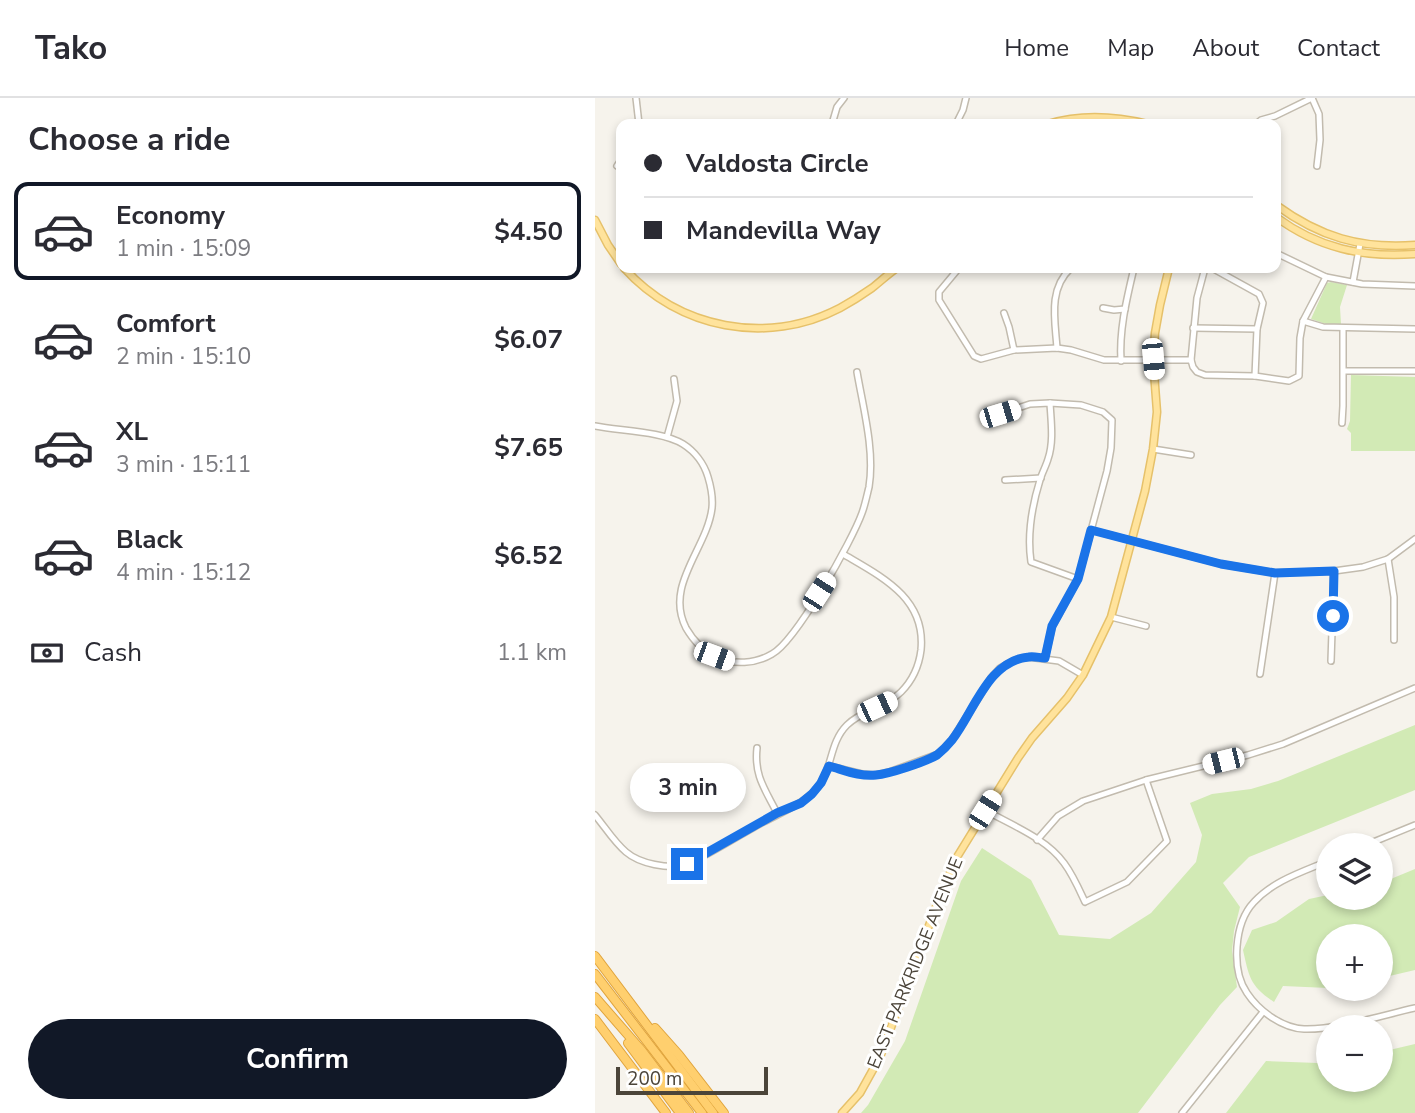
<!DOCTYPE html>
<html lang="en">
<head>
<meta charset="utf-8">
<style>
  :root { --surface:#fff; --page:#f7f7f7; --text:#2b2b33; --muted:#7c7c81; --line:#e1e1e2; --accent:#111827 }
  body { margin:0; font-family:"Nunito Sans",sans-serif; background:var(--page); color:var(--text); height:100vh; display:flex; flex-direction:column; font-size:26px; white-space:nowrap }
  * { box-sizing:border-box; margin:0 }
  p { font-size:23px; color:var(--muted) }
  .icon { flex:none; width:38px; height:38px; fill:none; stroke:currentColor; stroke-width:2; stroke-linecap:round; stroke-linejoin:round }
  .map { position:relative; flex:1; overflow:hidden }
  .drawer { display:flex; flex-direction:column; background:var(--surface); width:595px }
  .drawer>* { flex:none }
  .banner { position:absolute; left:21px; top:21px; width:665px; height:154px; border-radius:14px; box-shadow:0 4px 10px #0003; display:grid; align-content:center; height:154px; padding:0 28px; background:var(--surface) }
  .buttons { position:absolute; left:721px; top:735px; display:grid; gap:14px }
  .buttons a { display:grid; place-items:center; width:77px; height:77px; border-radius:50%; background:var(--surface); box-shadow:0 4px 10px #0003; font-size:35px }
  .scale { position:absolute; left:21px; bottom:18px; width:152px; box-sizing:border-box; padding-left:7px; border:4px solid #4b4439; border-top:0; font-size:19px; line-height:24px; white-space:nowrap; color:#4b4439; -webkit-text-stroke:5px #fff; paint-order:stroke }
  .end { position:absolute; width:32px; height:32px; margin:-16px; border:9px solid #1a73e8; background:#fff; box-shadow:0 0 0 4px #fff }
  .from { border-radius:50% }
  .bubble { position:absolute; height:49px; border-radius:24px; background:var(--surface); box-shadow:0 4px 10px #0003; font-size:23px; font-weight:700; line-height:49px; text-align:center }
  .car { position:absolute; width:21px; height:42px; margin:-21px -10px; border-radius:9px; box-shadow:0 0 5px 2px #0007; background:linear-gradient(#fff 24%,#345 0 40%,#fff 0 76%,#345 0 86%,#fff 0) }
  .banner b { display:flex; align-items:center; gap:24px; height:66px; font-size:26px }
  .banner b+b { border-top:2px solid var(--line) }
  .banner i { width:18px; height:18px; background:var(--text) }
  ul { padding:0; list-style:none }
  li { display:flex; align-items:center; gap:21px; height:98px; margin:0 14px 10px; padding:0 14px; border:4px solid transparent; border-radius:14px }
  li div { flex:1 }
  li b { display:block; font-size:26px }
  li em { font-style:normal; font-weight:700 }
  li.selected { border-color:var(--accent) }
  li>.icon { width:63px; height:63px; stroke-width:1.5 }
  h2 { padding:0 28px; font-size:32px; line-height:84px }
  .pay { display:flex; align-items:center; gap:18px; height:77px; padding:0 28px; font-size:26px }
  .pay p { margin-inline-start:auto }
  .action { display:flex; gap:14px; margin-top:auto; padding:14px 28px }
  .action a { flex:1; height:80px; border-radius:42px; background:var(--accent); color:#fff; font-size:28px; font-weight:700; line-height:80px; text-align:center }
  header { display:flex; align-items:center; gap:42px; box-sizing:border-box; height:98px; padding:0 35px; background:var(--surface); border-bottom:2px solid var(--line) }
  header strong { font-size:33px }
  nav { display:flex; gap:38px; margin-inline-start:auto; font-size:24px }
  main { display:flex; flex:1; min-height:0 }
  .map>svg:first-child { display:block }
</style>
</head>
<body>
<header>
<strong>Tako</strong>
<nav><a>Home</a><a>Map</a><a>About</a><a>Contact</a></nav>
</header>
<main>
<section class="drawer">
<h2>Choose a ride</h2>
<ul>
<li class="selected"><svg class="icon" aria-label="car" viewBox="0 0 24 24"><path d="M5 17H2v-5l4-1 3-4h7l3 4 3 1v5h-3M9 17h6M6 11h13"/><circle cx="7" cy="17" r="2"/><circle cx="17" cy="17" r="2"/></svg><div><b>Economy</b><p>1 min · 15:09</p></div><em>$4.50</em></li>
<li><svg class="icon" aria-label="car" viewBox="0 0 24 24"><path d="M5 17H2v-5l4-1 3-4h7l3 4 3 1v5h-3M9 17h6M6 11h13"/><circle cx="7" cy="17" r="2"/><circle cx="17" cy="17" r="2"/></svg><div><b>Comfort</b><p>2 min · 15:10</p></div><em>$6.07</em></li>
<li><svg class="icon" aria-label="car" viewBox="0 0 24 24"><path d="M5 17H2v-5l4-1 3-4h7l3 4 3 1v5h-3M9 17h6M6 11h13"/><circle cx="7" cy="17" r="2"/><circle cx="17" cy="17" r="2"/></svg><div><b>XL</b><p>3 min · 15:11</p></div><em>$7.65</em></li>
<li><svg class="icon" aria-label="car" viewBox="0 0 24 24"><path d="M5 17H2v-5l4-1 3-4h7l3 4 3 1v5h-3M9 17h6M6 11h13"/><circle cx="7" cy="17" r="2"/><circle cx="17" cy="17" r="2"/></svg><div><b>Black</b><p>4 min · 15:12</p></div><em>$6.52</em></li>
</ul>
<div class="pay"><svg class="icon" aria-label="cash" viewBox="0 0 24 24"><path d="M3 7h18v10H3z"/><circle cx="12" cy="12" r="2"/></svg>Cash<p>1.1 km</p></div>
<div class="action"><a>Confirm</a></div>
</section>
<div class="map">
<svg width="820" height="1015" viewBox="0 0 820 1015">
  <rect width="100%" height="100%" fill="#f6f3ec"/>
  <g fill="#d2eab5">
    <polygon points="736,184 752,187 745,209 746,226 731,226 716,221 732,185"/>
    <polygon points="756,277 820,279 820,353 756,353 756,335 752,331 755,323"/>
    <polygon points="820,627 820,692 654,759 628,785 645,809 639,833 637,853 642,889 625,907 543,1015 266,1015 273,1007 310,943 366,783 387,750 436,782 464,837 515,841 556,815 601,764 607,737 595,705 617,696 656,691 683,683"/>
    <path d="M820,771V872L786,880V838H733V890L688,888L679,904C655,888 654,879 648,852L657,832L681,824L714,801L733,797V800H786V785Z"/>
    <polygon points="820,946 820,1015 631,1015 671,963 723,965 733,964 733,982 786,982 786,954"/>
  </g>
  <g fill="none" stroke-linecap="round" stroke-linejoin="round">
    <defs>
      <g id="minor">
        <polyline points="41,0 44,26"/>
        <polyline points="717,0 724,16 725,42 722,68"/>
        <polyline points="237,26 242,9 249,0"/>
        <polyline points="361,26 368,12 371,0"/>
        <polyline points="661,26 666,22 680,18 717,0"/>
        <polyline points="22,68 26,62"/>
        <polyline points="681,155 731,179 767,186 820,188"/>
        <polyline points="364,170 344,194 344,202 379,258 386,261 419,252 462,250 476,252 509,262 596,262"/>
        <polyline points="610,170 602,200 596,262 598,269 602,274 610,277 660,278 694,283 704,278 705,240 708,223 731,179"/>
        <polyline points="617,170 664,196 668,205 662,231 660,278"/>
        <polyline points="758,184 765,146"/>
        <polyline points="508,210 519,212 530,211"/>
        <polyline points="409,215 414,229 419,252"/>
        <polyline points="708,223 728,229 820,231"/>
        <polyline points="598,230 662,231"/>
        <path d="M462,250C460,222 453,191 476,170"/>
        <path d="M526,263C524,231 532,200 539,170"/>
        <polyline points="749,273 820,273"/>
        <path d="M455,305C456,323 459,344 453,361C451,368 447,375 445,382C437,408 432,437 436,464L483,481"/>
        <polyline points="405,316 435,306 455,305 486,307 508,314 517,322 516,350 512,373 483,481 457,529 450,560"/>
        <polyline points="747,325 748,308 748,230"/>
        <path d="M0,328C25,333 67,333 88,346C99,353 109,365 113,379C116,389 118,400 117,410C112,451 69,487 91,530C98,542 108,553 121,559C139,567 160,566 177,556C201,543 257,443 267,415C270,407 272,397 274,389C280,353 268,309 262,274"/>
        <polyline points="72,339 82,303 79,281"/>
        <polyline points="558,351 596,357"/>
        <polyline points="410,382 446,380"/>
        <polyline points="496,432 626,466 680,475 739,473 768,469 793,461 820,441"/>
        <polyline points="793,461 799,499 799,542"/>
        <polyline points="516,519 551,528"/>
        <polyline points="736,563 739,473"/>
        <polyline points="665,576 680,475"/>
        <path d="M162,650C159,678 170,691 182,715"/>
        <polyline points="234,668 267,676 281,677 294,674 343,656 357,642 396,580 405,570 420,562 433,559 464,563 488,577"/>
        <path d="M390,712C416,727 451,740 469,765C478,777 484,791 490,804L532,784L572,743L551,682"/>
        <path d="M0,717C10,729 19,744 31,754C45,766 73,771 91,767C96,765 101,762 105,760C124,750 142,739 161,728C182,716 207,708 223,689C238,670 234,645 252,627C267,612 291,609 306,594C317,583 324,568 326,552C331,500 287,479 248,456"/>
        <polyline points="442,742 463,718 488,703 551,682 653,657 688,646 820,590"/>
        <polyline points="771,747 820,727"/>
        <path d="M733,763C707,774 678,783 659,804C639,825 636,872 652,895C664,913 687,930 709,931C741,932 788,917 820,910"/>
        <polyline points="587,1015 668,914"/>
      </g>
      <g id="major">
        <path d="M453,26C485,16 520,18 553,26"/>
        <path d="M681,107C725,139 765,151 820,147"/>
        <path d="M681,119C723,150 768,160 820,156"/>
        <polyline points="0,122 13,147 26,166"/>
        <path d="M29,170C84,231 172,248 245,210C256,204 267,197 277,190C286,183 293,176 302,170"/>
        <polyline points="247,1015 265,995 285,959 345,798 362,759 423,660 437,640 472,600 488,577 516,519 550,393 558,351 562,314 558,261 560,235 565,207 574,170"/>
      </g>
      <g id="highway">
        <polyline points="0,858 118,1015"/>
        <polyline points="0,876 107,1015"/>
        <polyline points="0,899 47,953 94,1015"/>
        <polyline points="0,921 71,1015"/>
        <polyline points="60,930 84,957 129,1015"/>
        <polyline points="33,945 85,1015"/>
      </g>
    </defs>
    <use href="#minor" stroke="#c2bbae" stroke-width="8"/>
    <use href="#major" stroke="#e6c16a" stroke-width="9"/>
    <use href="#highway" stroke="#e0a43c" stroke-width="10"/>
    <use href="#minor" stroke="#fff" stroke-width="5"/>
    <use href="#major" stroke="#ffe39c" stroke-width="6"/>
    <use href="#highway" stroke="#ffcf6e" stroke-width="8"/>
  </g>
  <g fill="none" stroke-linecap="round" stroke-linejoin="round">
    <path stroke="#1a73e8" stroke-width="9" d="M92,766L182,715L206,705L217,696L226,685L234,668C249,672 265,679 281,677C294,676 330,664 342,657C347,653 353,647 357,642C379,614 393,562 434,559C439,558 445,560 450,560L457,528L483,481L496,432L626,466L680,475L739,473L738,518"/>
  </g>
  <g text-anchor="middle" stroke-width="6" stroke-linejoin="round" paint-order="stroke">
    <g font-size="18" fill="#4b4439" stroke="#fff">
      <text transform="translate(320 865) rotate(-68)" y="6">EAST PARKRIDGE AVENUE</text>
    </g>
  </g>
</svg>
<div class="buttons">
<a><svg class="icon" aria-label="layers" viewBox="0 0 24 24"><path d="M12 4l9 5-9 5-9-5zM3 14l9 5 9-5"/></svg></a>
<a>+</a>
<a>−</a>
</div>
<div class="scale">200 m</div>
<i class="end from" style="left:738px;top:518px"></i>
<i class="end" style="left:92px;top:766px"></i>
<div class="bubble" style="left:35px;top:665px;width:116px">3 min</div>
<i class="car" style="left:558px;top:261px;rotate:175deg"></i>
<i class="car" style="left:405px;top:316px;rotate:73deg"></i>
<i class="car" style="left:224px;top:494px;rotate:33deg"></i>
<i class="car" style="left:119px;top:558px;rotate:110deg"></i>
<i class="car" style="left:282px;top:609px;rotate:65deg"></i>
<i class="car" style="left:628px;top:663px;rotate:256deg"></i>
<i class="car" style="left:390px;top:712px;rotate:32deg"></i>
<div class="banner">
<b><i class="from"></i>Valdosta Circle</b>
<b><i></i>Mandevilla Way</b>
</div>
</div>
</main>
</body>
</html>
